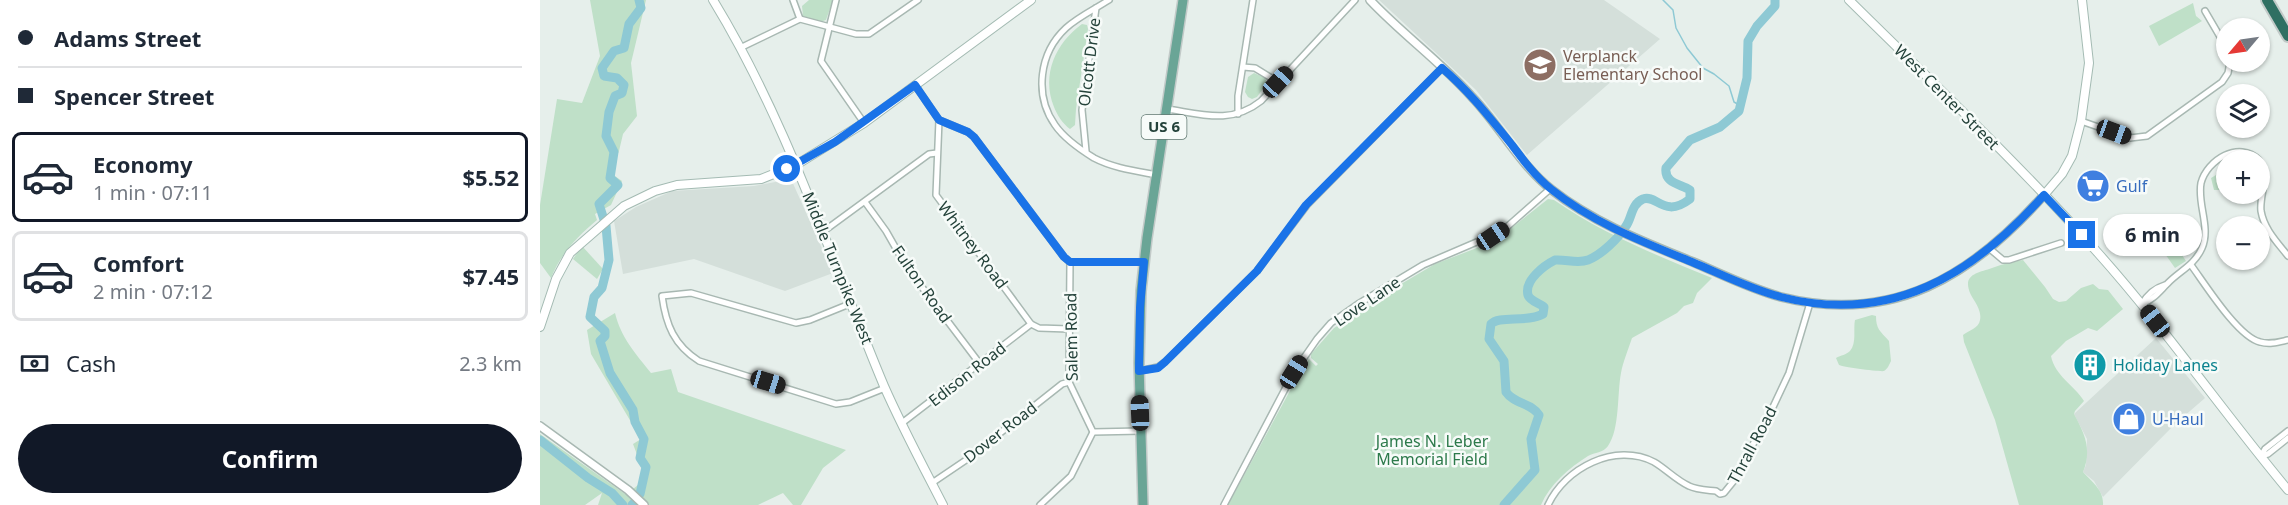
<!DOCTYPE html>
<html lang="en">
<head>
<meta charset="utf-8">
<style>
  :root { --surface:#fff; --page:#f2f2f3; --text:#1f2937; --muted:#747a83; --line:#e0e1e3; --accent:#111827 }
  body { margin:0; font-family:"Noto Sans",sans-serif; background:var(--page); color:var(--text); height:100vh; display:flex; flex-direction:column; font-size:22px; white-space:nowrap }
  * { box-sizing:border-box; margin:0 }
  p { font-size:20px; color:var(--muted) }
  .icon { flex:none; width:33px; height:33px; fill:none; stroke:currentColor; stroke-width:2; stroke-linecap:round; stroke-linejoin:round }
  .map { position:relative; flex:1; overflow:hidden }
  .details { display:flex; flex-direction:column; background:var(--surface); width:540px }
  .details>* { flex:none }
  .guide { display:grid; align-content:center; height:132px; padding:0 18px; background:var(--surface) }
  .needle { width:39px; rotate:241deg }
  .buttons { position:absolute; left:1676px; top:18px; display:grid; gap:12px }
  .buttons a { display:grid; place-items:center; width:54px; height:54px; border-radius:50%; background:var(--surface); box-shadow:0 2px 4px #0004; font-size:30px }
  .end { position:absolute; width:27px; height:27px; margin:-14px; border:8px solid #1a73e8; background:#fff; box-shadow:0 0 0 3px #fff }
  .from { border-radius:50% }
  .bubble { position:absolute; height:42px; border-radius:21px; background:var(--surface); box-shadow:0 2px 4px #0004; font-size:20px; font-weight:700; line-height:42px; text-align:center }
  .car { position:absolute; width:18px; height:36px; margin:-18px -9px; border-radius:8px; box-shadow:0 0 4px 2px #0007; background:linear-gradient(#222 24%,#8ab4d8 0 40%,#222 0 76%,#8ab4d8 0 86%,#222 0) }
  .guide b { display:flex; align-items:center; gap:21px; height:57px; font-size:22px }
  .guide b+b { border-top:2px solid var(--line) }
  .guide i { width:15px; height:15px; background:var(--text) }
  ul { padding:0; list-style:none }
  li { display:flex; align-items:center; gap:18px; height:90px; margin:0 12px 9px; padding:0 6px; border:3px solid var(--line); border-radius:9px }
  li div { flex:1 }
  li b { display:block; font-size:22px }
  li em { font-style:normal; font-weight:700 }
  li.current { border-color:var(--accent) }
  li>.icon { width:54px; height:54px; stroke-width:1.5 }
  .pay { display:flex; align-items:center; gap:15px; height:66px; padding:0 18px; font-size:22px }
  .pay p { margin-inline-start:auto }
  .primary-button { display:flex; gap:12px; margin-top:auto; padding:12px 18px }
  .primary-button a { flex:1; height:69px; border-radius:36px; background:var(--accent); color:#fff; font-size:24px; font-weight:700; line-height:69px; text-align:center }
  main { display:flex; flex:1; min-height:0 }
  .map>svg:first-child { display:block }
</style>
</head>
<body>
<main>
<section class="details">
<div class="guide">
<b><i class="from"></i>Adams Street</b>
<b><i></i>Spencer Street</b>
</div>
<ul>
<li class="current"><svg class="icon" aria-label="car" viewBox="0 0 24 24"><path d="M5 17H2v-5l4-1 3-4h7l3 4 3 1v5h-3M9 17h6M6 11h13"/><circle cx="7" cy="17" r="2"/><circle cx="17" cy="17" r="2"/></svg><div><b>Economy</b><p>1 min · 07:11</p></div><em>$5.52</em></li>
<li><svg class="icon" aria-label="car" viewBox="0 0 24 24"><path d="M5 17H2v-5l4-1 3-4h7l3 4 3 1v5h-3M9 17h6M6 11h13"/><circle cx="7" cy="17" r="2"/><circle cx="17" cy="17" r="2"/></svg><div><b>Comfort</b><p>2 min · 07:12</p></div><em>$7.45</em></li>
</ul>
<div class="pay"><svg class="icon" aria-label="cash" viewBox="0 0 24 24"><path d="M3 7h18v10H3z"/><circle cx="12" cy="12" r="2"/></svg>Cash<p>2.3 km</p></div>
<div class="primary-button"><a>Confirm</a></div>
</section>
<div class="map">
<svg width="1748" height="505" viewBox="0 0 1748 505">
  <rect width="100%" height="100%" fill="#e6efeb"/>
  <g fill="#d4dfda">
    <polygon points="839,0 1064,0 1120,39 987,155 936,90"/>
    <polygon points="251,179 293,273 245,291 154,259 83,274 74,221 96,207 132,191 214,186"/>
    <polygon points="1616,338 1665,398 1635,424 1563,497 1554,481 1543,472 1546,465 1547,439 1534,414"/>
  </g>
  <g fill="#bfe0c8">
    <path d="M50,0H106L91,63L97,116L83,134L79,151L69,172L82,181L71,205L55,214L57,220C37,237 21,253 11,278L0,263V205L17,99L42,103L60,56Z"/>
    <polygon points="269,0 293,0 286,20 280,22 263,16 262,6"/>
    <polygon points="1653,3 1656,16 1662,21 1619,46 1609,26"/>
    <path d="M542,24L547,25L548,29L536,109L535,125L530,129C523,124 517,115 514,107C501,74 516,43 542,24Z"/>
    <polygon points="714,73 725,78 727,83 717,97 712,99 708,97 705,92 708,77"/>
    <polygon points="1684,165 1686,175 1682,178 1684,186 1681,190 1674,190 1671,178 1676,175 1679,167"/>
    <path d="M1008,199L1014,200C1063,234 1118,256 1172,278L1157,293L1153,303L1144,306L1137,313L1092,338C1088,350 1083,362 1081,373C1077,394 1080,429 1068,446C1063,453 1055,452 1048,456C1029,468 1010,484 1001,505H688L758,376L769,359L776,366L778,364L771,358V354L794,328L840,300L839,297L895,264L955,241Z"/>
    <polygon points="1634,243 1646,261 1635,268 1623,251"/>
    <polygon points="42,246 63,269 57,279 33,259"/>
    <path d="M1483,260L1505,287L1513,299L1519,302L1526,301L1541,288L1553,284L1559,289L1568,290L1583,309L1557,331L1548,328L1526,341L1511,356C1515,376 1534,385 1544,401L1535,411L1534,414C1545,434 1552,450 1543,472C1552,482 1564,490 1563,505H1479L1455,420L1424,342L1423,335C1428,331 1439,328 1440,320C1442,311 1435,302 1431,295C1421,274 1438,273 1452,268C1463,264 1472,262 1483,260Z"/>
    <path d="M75,313C81,338 96,354 111,373L131,369L138,392L306,450L283,468L261,505H253L243,493L218,505H105L92,490L106,478L93,444L101,439L51,354L47,330Z"/>
    <path d="M1332,315L1336,316C1336,329 1340,331 1349,341L1351,361L1348,367C1347,368 1346,370 1344,371C1341,372 1302,367 1299,365L1296,358C1301,355 1306,355 1310,351C1317,343 1313,329 1315,320Z"/>
    <polygon points="0,434 95,501 99,505 58,505 62,493 45,505 0,505"/>
  </g>
  <g fill="none" stroke-linecap="round" stroke-linejoin="round">
    <polyline stroke="#8ec9d4" stroke-width="1.5" points="1123,0 1133,10 1136,28 1147,48 1163,68 1174,74 1189,86 1194,102 1201,106"/>
    <g stroke="#8ec9d4" stroke-width="9">
      <polyline points="99,0 101,8 89,24 84,48 74,51 62,68 64,76 77,78 84,85 82,93 75,96 69,112 66,136 74,152 70,178 78,185 59,204 66,226 69,260 62,288 54,297 50,317 65,331 65,336 60,341 70,373 93,410 95,422 104,439 100,458 106,467 100,494"/>
      <polyline points="0,440 48,478 72,493 83,505"/>
      <polyline points="92,505 95,502"/>
      <path d="M964,505L995,470L991,439L999,415C992,403 974,404 966,392L964,361L949,339L951,324C959,315 987,323 1003,314L1004,307C999,303 990,301 988,295C984,280 1005,265 1015,260C1026,259 1037,264 1048,260C1061,255 1079,238 1086,226C1092,218 1091,204 1103,199C1117,194 1124,219 1150,199V190C1140,184 1124,183 1126,168L1150,140L1180,127L1199,111L1207,78L1208,41L1217,26L1235,6V0"/>
    </g>
    <defs>
      <g id="minor">
        <polyline points="253,0 260,19"/>
        <polyline points="296,0 281,61 324,123"/>
        <path d="M569,0C555,9 538,17 526,28C499,53 494,95 515,125C524,138 541,150 554,158C573,168 596,171 617,175"/>
        <polyline points="1665,11 1686,47"/>
        <polyline points="200,48 260,19 316,34 329,34 378,0"/>
        <polyline points="703,67 715,68 738,82"/>
        <polyline points="375,85 399,120 428,132 434,137 524,257 530,262 604,262"/>
        <path d="M627,109C661,114 691,125 721,101L815,0"/>
        <polyline points="698,114 698,96 713,0"/>
        <polyline points="399,120 396,195 491,324 499,328 529,329"/>
        <polyline points="1541,121 1590,138 1607,136 1682,82 1688,73 1690,62"/>
        <polyline points="546,151 542,110 556,8"/>
        <path d="M1719,161C1731,174 1719,195 1721,211C1724,229 1737,242 1748,256"/>
        <polyline points="325,202 346,231 366,266 440,364"/>
        <polyline points="284,231 389,154 397,153"/>
        <polyline points="1450,249 1463,260 1469,260 1521,243"/>
        <polyline points="530,262 529,382 553,432 601,431"/>
        <path d="M1651,265C1665,284 1698,337 1720,342C1730,345 1739,342 1748,340"/>
        <path d="M312,303L270,320L256,323L151,293L122,296C126,325 134,345 159,361L296,404L310,402L345,388"/>
        <path d="M1602,304C1613,300 1619,292 1627,284C1639,271 1654,266 1662,248C1671,227 1657,204 1661,183C1667,160 1699,140 1719,160"/>
        <path d="M1602,304C1607,295 1615,288 1625,285"/>
        <polyline points="599,371 618,367 625,362 717,271 767,205 902,68"/>
        <polyline points="362,423 491,324"/>
        <polyline points="1721,456 1725,449 1748,431"/>
        <polyline points="1721,456 1728,454 1748,438"/>
        <polyline points="392,483 426,460 522,384 529,382"/>
        <polyline points="500,505 531,476 553,432"/>
        <polyline points="684,505 754,372 777,339 791,323 818,304 883,265 953,235 968,226 1010,189"/>
        <path d="M1008,505C1025,468 1075,442 1114,462C1126,469 1136,480 1149,486C1157,490 1168,490 1176,491L1180,494L1184,493L1197,477L1206,456L1225,424L1249,373L1270,303"/>
      </g>
      <g id="tertiary">
        <path d="M830,0C862,34 901,62 932,97C960,126 980,165 1012,190C1054,223 1104,242 1153,262C1181,274 1211,289 1241,297C1353,325 1432,276 1504,195"/>
        <polyline points="0,426 88,490 104,505"/>
      </g>
      <g id="secondary">
        <path d="M173,0C247,121 290,257 344,386C362,427 383,466 403,505"/>
        <path d="M1309,0C1393,83 1479,164 1558,253C1625,328 1683,412 1748,490"/>
        <polyline points="1504,195 1522,174 1532,156 1541,121 1549,63 1542,0"/>
        <polyline points="0,327 16,279 30,253 84,206 115,191 137,185 221,179 256,165 324,123 491,0"/>
      </g>
      <polyline id="primary" points="603,505 599,363 601,291 607,238 643,0"/>
      <polyline id="motorway" points="1727,0 1748,36"/>
    </defs>
    <use href="#minor" stroke="#a8b8b2" stroke-width="8"/>
    <use href="#tertiary" stroke="#a8b8b2" stroke-width="10"/>
    <use href="#secondary" stroke="#a4bbb3" stroke-width="10"/>
    <use href="#primary" stroke="#c2cac8" stroke-width="12"/>
    <use href="#motorway" stroke="#c2cac8" stroke-width="14"/>
    <use href="#minor" stroke="#fff" stroke-width="5"/>
    <use href="#tertiary" stroke="#fff" stroke-width="7"/>
    <use href="#secondary" stroke="#fff" stroke-width="8"/>
    <use href="#primary" stroke="#6aa596" stroke-width="9"/>
    <use href="#motorway" stroke="#2f6f62" stroke-width="10"/>
  </g>
  <g fill="none" stroke-linecap="round" stroke-linejoin="round">
    <path stroke="#1a73e8" stroke-width="8" d="M247,169L295,142L375,85L399,120L428,132L434,137L524,257L530,262H604L600,308L599,371L618,368L625,362L717,271L766,205L902,68C929,91 950,118 972,145C984,161 996,177 1011,189C1053,223 1103,242 1152,262C1181,274 1210,289 1241,297C1351,325 1433,275 1504,195L1542,235"/>
  </g>
  <defs>
    <symbol id="school-disc" viewBox="-11 -11 22 22"><circle r="9.5" fill="#8d6e63" stroke="#f7fbf9"/><path d="M0-5L7-2L0 1L-7-2ZM-4 1L0 2.5L4 1V4Q0 6-4 4Z" fill="#fff"/></symbol>
    <symbol id="supermarket-disc" viewBox="-11 -11 22 22"><circle r="9.5" fill="#3f7fe0" stroke="#f7fbf9"/><path d="M-6-5.5h2.5l.6 2H6L4.5 2H-2.5L-4.4-4H-6ZM-1.5 3.2a1.3 1.3 0 1 0 .1 0ZM3 3.2a1.3 1.3 0 1 0 .1 0Z" fill="#fff"/></symbol>
    <symbol id="building-disc" viewBox="-11 -11 22 22"><circle r="9.5" fill="#0f9aa8" stroke="#f7fbf9"/><path d="M-4-6H4V6H1V3H-1V6H-4ZM-2.5-4.3h1.7v1.8h-1.7ZM.8-4.3h1.7v1.8H.8ZM-2.5-1h1.7V.8h-1.7ZM.8-1h1.7V.8H.8Z" fill="#fff"/></symbol>
    <symbol id="shop-disc" viewBox="-11 -11 22 22"><circle r="9.5" fill="#3f7fe0" stroke="#f7fbf9"/><path d="M-5-2.5h2.3a2.7 3.5 0 0 1 5.4 0H5L5.5 6h-11ZM-1.5-2.5h3a1.5 2.3 0 0 0-3 0Z" fill="#fff"/></symbol>
  </defs>
  <g fill-rule="evenodd">
    <use href="#school-disc" x="981" y="46" width="38" height="38"/>
    <use href="#supermarket-disc" x="1534" y="167" width="38" height="38"/>
    <use href="#building-disc" x="1531" y="346" width="38" height="38"/>
    <use href="#shop-disc" x="1570" y="400" width="38" height="38"/>
  </g>
  <g text-anchor="middle" stroke-width="5" stroke-linejoin="round" paint-order="stroke">
    <rect fill="#f7fbf9" stroke="#637a73" stroke-width="1.5" x="601.5" y="115" width="45" height="24" rx="4.5"/>
    <g font-size="15" font-weight="bold" fill="#24423a">
      <text x="624" y="132">US 6</text>
    </g>
    <g font-size="16" fill="#785e54" stroke="#f7fbf9" text-anchor="start">
      <text x="1023" y="62">Verplanck<tspan x="1023" dy="18">Elementary School</tspan></text>
    </g>
    <g font-size="16" fill="#24423a" stroke="#f7fbf9">
      <text transform="translate(549 62) rotate(-83)" y="6">Olcott Drive</text>
      <text transform="translate(1407 97) rotate(45)" y="6">West Center Street</text>
      <text transform="translate(433 245) rotate(53)" y="6">Whitney Road</text>
      <text transform="translate(298 268) rotate(68)" y="6">Middle Turnpike West</text>
      <text transform="translate(382 284) rotate(55)" y="6">Fulton Road</text>
      <text transform="translate(827 301) rotate(-34)" y="6">Love Lane</text>
      <text transform="translate(531 337) rotate(-91)" y="6">Salem Road</text>
      <text transform="translate(427 374) rotate(-38)" y="6">Edison Road</text>
      <text transform="translate(460 432) rotate(-38)" y="6">Dover Road</text>
      <text transform="translate(1212 445) rotate(-62)" y="6">Thrall Road</text>
    </g>
    <g font-size="16" fill="#366cbe" stroke="#f7fbf9" text-anchor="start">
      <text x="1576" y="192">Gulf</text>
      <text x="1612" y="425">U-Haul</text>
    </g>
    <g font-size="16" fill="#0d838f" stroke="#f7fbf9" text-anchor="start">
      <text x="1573" y="371">Holiday Lanes</text>
    </g>
    <g font-size="16" fill="#2d7a4b" stroke="#f7fbf9">
      <text x="892" y="447">James N. Leber<tspan x="892" dy="18">Memorial Field</tspan></text>
    </g>
  </g>
</svg>
<div class="buttons">
<a><svg class="needle" viewBox="-14 -14 28 28"><path d="M0-13l5 13h-10z" fill="#e53935"/><path d="M0 13l5-13h-10z" fill="#747a83"/></svg></a>
<a><svg class="icon" aria-label="layers" viewBox="0 0 24 24"><path d="M12 4l9 5-9 5-9-5zM3 14l9 5 9-5"/></svg></a>
<a>+</a>
<a>−</a>
</div>
<i class="end from" style="left:247px;top:169px"></i>
<i class="end" style="left:1542px;top:235px"></i>
<div class="bubble" style="left:1563px;top:214px;width:99px">6 min</div>
<i class="car" style="left:738px;top:82px;rotate:43deg"></i>
<i class="car" style="left:1574px;top:132px;rotate:110deg"></i>
<i class="car" style="left:953px;top:236px;rotate:56deg"></i>
<i class="car" style="left:1615px;top:321px;rotate:322deg"></i>
<i class="car" style="left:754px;top:372px;rotate:32deg"></i>
<i class="car" style="left:228px;top:382px;rotate:107deg"></i>
<i class="car" style="left:600px;top:413px;rotate:358deg"></i>
</div>
</main>
</body>
</html>
